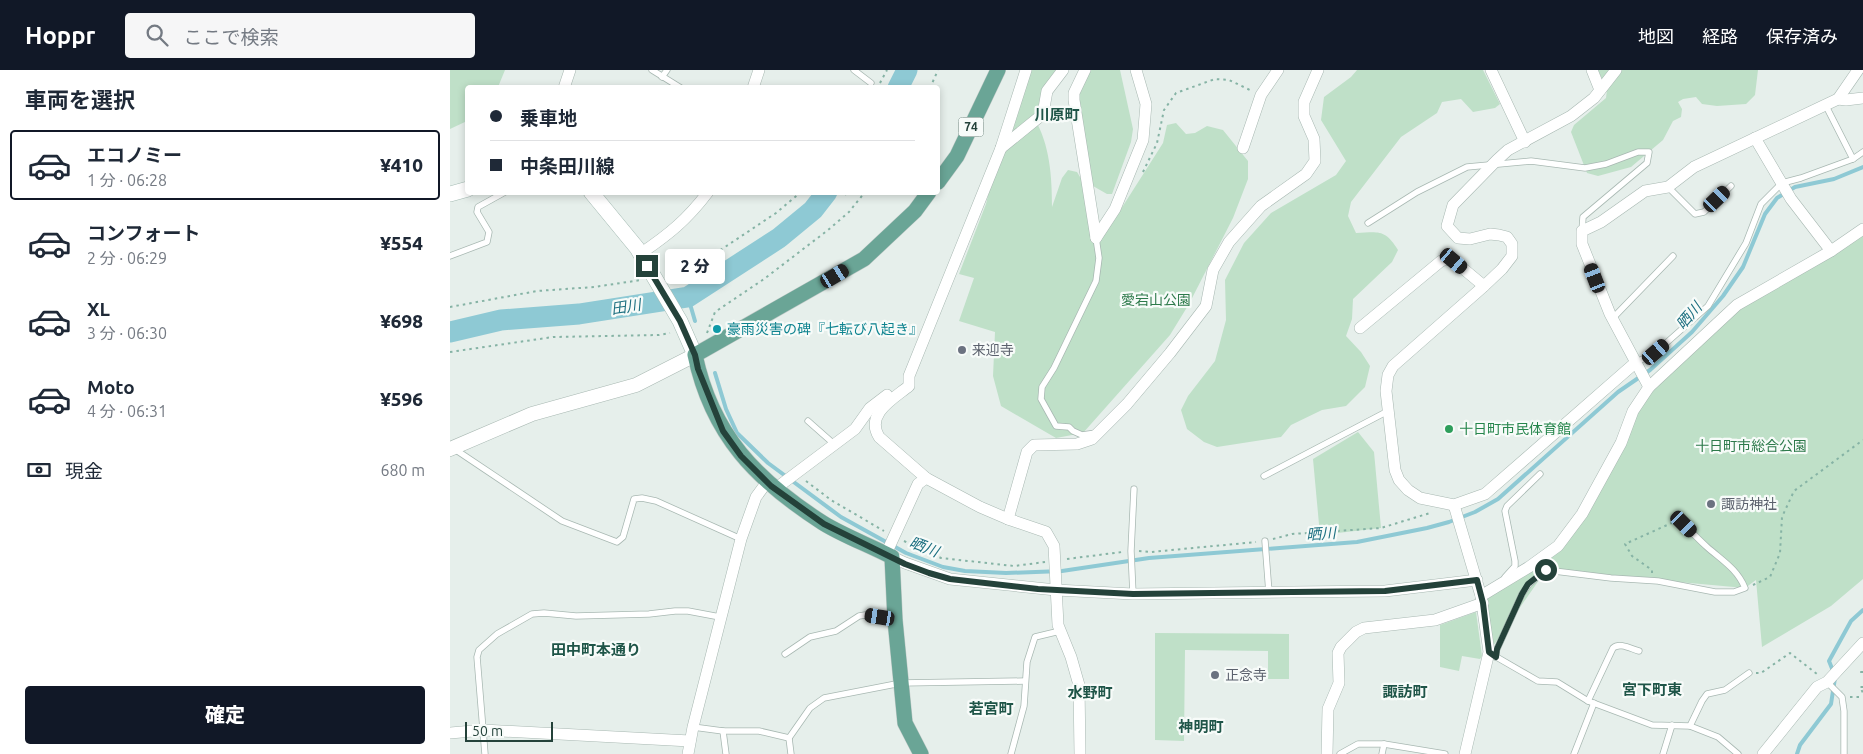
<!DOCTYPE html>
<html lang="ja">
<head>
<meta charset="utf-8">
<style>
  :root { --surface:#fff; --page:#f6f6f7; --text:#1f2937; --muted:#747a83; --line:#e0e1e3; --accent:#111827 }
  body { margin:0; font-family:Ubuntu,"Noto Sans JP",sans-serif; background:var(--page); color:var(--text); height:100vh; display:flex; flex-direction:column; font-size:19px; white-space:nowrap }
  * { box-sizing:border-box; margin:0 }
  p { font-size:16px; color:var(--muted) }
  .icon { flex:none; width:28px; height:28px; fill:none; stroke:currentColor; stroke-width:2; stroke-linecap:round; stroke-linejoin:round }
  .map { position:relative; flex:1; overflow:hidden }
  .side { display:flex; flex-direction:column; background:var(--surface); width:450px }
  .side>* { flex:none }
  .hud { position:absolute; left:15px; top:15px; width:475px; height:110px; border-radius:5px; box-shadow:0 2px 8px #0003; display:grid; align-content:center; height:110px; padding:0 25px; background:var(--surface) }
  .scale { position:absolute; left:15px; bottom:12px; width:88px; box-sizing:border-box; padding-left:5px; border:2px solid #24423a; border-top:0; font-size:14px; line-height:18px; white-space:nowrap; color:#24423a; -webkit-text-stroke:4px #f7fbf9; paint-order:stroke }
  .end { position:absolute; width:22px; height:22px; margin:-11px; border:6px solid #24423a; background:#fff; box-shadow:0 0 0 2px #fff }
  .from { border-radius:50% }
  .bubble { position:absolute; height:35px; border-radius:5px; background:var(--surface); box-shadow:0 2px 8px #0003; font-size:16px; font-weight:800; line-height:35px; text-align:center }
  .car { position:absolute; width:15px; height:30px; margin:-15px -8px; border-radius:6px; box-shadow:0 0 4px 1px #0007; background:linear-gradient(#222 24%,#8ab4d8 0 40%,#222 0 76%,#8ab4d8 0 86%,#222 0) }
  .hud b { display:flex; align-items:center; gap:18px; height:48px; font-size:19px }
  .hud b+b { border-top:1px solid var(--line) }
  .hud i { width:12px; height:12px; background:var(--text) }
  ul { padding:0; list-style:none }
  li { display:flex; align-items:center; gap:15px; height:70px; margin:0 10px 8px; padding:0 15px; border:2px solid transparent; border-radius:5px }
  li div { flex:1 }
  li b { display:block; font-size:19px }
  li em { font-style:normal; font-weight:800 }
  li.selected { border-color:var(--accent) }
  li>.icon { width:45px; height:45px; stroke-width:1.5 }
  h2 { padding:0 25px; font-size:22px; line-height:60px }
  .pay { display:flex; align-items:center; gap:12px; height:55px; padding:0 25px; font-size:19px }
  .pay p { margin-inline-start:auto }
  .button { display:flex; gap:10px; margin-top:auto; padding:10px 25px }
  .button a { flex:1; height:58px; border-radius:5px; background:var(--accent); color:#fff; font-size:20px; font-weight:800; line-height:58px; text-align:center }
  header { display:flex; align-items:center; gap:30px; box-sizing:border-box; height:70px; padding:0 25px; background:var(--accent); color:#fff }
  header strong { font-size:24px }
  nav { display:flex; gap:28px; margin-inline-start:auto; font-size:18px }
  .search { width:350px; height:45px; background:var(--page); display:flex; align-items:center; gap:12px; box-sizing:border-box; padding:0 18px; border-radius:5px; color:var(--muted); font-size:19px }
  main { display:flex; flex:1; min-height:0 }
  .map>svg:first-child { display:block }
</style>
</head>
<body>
<header>
<strong>Hoppr</strong>
<div class="search"><svg class="icon" aria-label="search" viewBox="0 0 24 24"><circle cx="10" cy="10" r="6"/><path d="M15 15l6 6"/></svg>ここで検索</div>
<nav><a>地図</a><a>経路</a><a>保存済み</a></nav>
</header>
<main>
<section class="side">
<h2>車両を選択</h2>
<ul>
<li class="selected"><svg class="icon" aria-label="car" viewBox="0 0 24 24"><path d="M5 17H2v-5l4-1 3-4h7l3 4 3 1v5h-3M9 17h6M6 11h13"/><circle cx="7" cy="17" r="2"/><circle cx="17" cy="17" r="2"/></svg><div><b>エコノミー</b><p>1 分 · 06:28</p></div><em>¥410</em></li>
<li><svg class="icon" aria-label="car" viewBox="0 0 24 24"><path d="M5 17H2v-5l4-1 3-4h7l3 4 3 1v5h-3M9 17h6M6 11h13"/><circle cx="7" cy="17" r="2"/><circle cx="17" cy="17" r="2"/></svg><div><b>コンフォート</b><p>2 分 · 06:29</p></div><em>¥554</em></li>
<li><svg class="icon" aria-label="car" viewBox="0 0 24 24"><path d="M5 17H2v-5l4-1 3-4h7l3 4 3 1v5h-3M9 17h6M6 11h13"/><circle cx="7" cy="17" r="2"/><circle cx="17" cy="17" r="2"/></svg><div><b>XL</b><p>3 分 · 06:30</p></div><em>¥698</em></li>
<li><svg class="icon" aria-label="car" viewBox="0 0 24 24"><path d="M5 17H2v-5l4-1 3-4h7l3 4 3 1v5h-3M9 17h6M6 11h13"/><circle cx="7" cy="17" r="2"/><circle cx="17" cy="17" r="2"/></svg><div><b>Moto</b><p>4 分 · 06:31</p></div><em>¥596</em></li>
</ul>
<div class="pay"><svg class="icon" aria-label="cash" viewBox="0 0 24 24"><path d="M3 7h18v10H3z"/><circle cx="12" cy="12" r="2"/></svg>現金<p>680 m</p></div>
<div class="button"><a>確定</a></div>
</section>
<div class="map">
<svg width="1413" height="684" viewBox="0 0 1413 684">
  <rect width="100%" height="100%" fill="#e6efeb"/>
  <g fill="#bfe0c8">
    <polygon points="0,0 55,0 48,17 18,18 17,51 0,59"/>
    <path d="M581,0H606L596,14L584,48C600,74 602,107 602,137L612,108L618,100L627,102L644,130V149L657,161L713,73L717,55L726,53L736,64L745,63L757,56L773,60L798,91V109L783,148L739,234L720,265L633,363L606,368L551,336L543,306L545,262L509,251L524,208L509,204L536,134L549,80Z"/>
    <polygon points="640,0 670,0 683,59 681,72 662,124 657,124 643,116 627,24"/>
    <path d="M907,0H1033L1050,34L1045,38L1023,42L1011,29L992,32L987,43L951,67L901,132L898,146L906,163C929,162 935,159 948,180L942,192L903,229L902,249L896,266L911,282L920,296L915,317L896,336L872,340L841,355L831,367L767,377L754,372L737,359L731,340L738,326L765,291L776,250L775,210L794,173L821,143L886,105L896,91L871,50L874,27L901,7Z"/>
    <polygon points="1148,0 1308,0 1305,25 1296,34 1267,36 1252,34 1246,27 1233,29 1228,32 1232,39 1231,47 1223,51 1213,70 1181,97 1148,106 1137,103 1121,62 1124,55 1156,28 1157,20"/>
    <polygon points="1413,159 1413,509 1381,536 1312,577 1306,510 1295,518 1096,500 1039,582 1033,533 1059,510 1108,476 1199,317 1308,222"/>
    <polygon points="908,362 924,382 931,458 870,465 863,389"/>
    <polygon points="1026,542 1032,586 1030,589 1012,586 1009,601 990,597 990,555"/>
    <polygon points="705,563 839,564 839,609 818,609 818,581 735,580 734,671 705,670"/>
  </g>
  <g fill="none" stroke-linecap="round" stroke-linejoin="round">
    <g stroke="#8ec9d4" stroke-width="4">
      <polyline points="238,227 245,251"/>
      <polyline points="265,303 276,339 287,363 318,393 391,447 456,483 493,497 515,501 556,503 612,501 699,488 907,472 977,458 999,452 1025,442 1048,429 1168,322 1200,300 1242,262 1273,226 1293,197 1315,144 1327,128 1345,117 1384,109 1413,97"/>
      <polyline points="1383,601 1379,591 1401,551 1413,540"/>
      <polyline points="1347,684 1350,675 1381,634 1385,608"/>
    </g>
    <g stroke="#8ec9d4" stroke-width="21">
      <polyline points="448,18 457,0"/>
      <polyline points="0,262 51,250 129,244 238,227 329,168 363,140 377,122"/>
    </g>
    <defs>
      <g id="service">
        <polyline points="202,0 231,18"/>
        <polyline points="404,0 421,13"/>
        <polyline points="212,7 217,0"/>
        <polyline points="1376,36 1403,89"/>
        <polyline points="1218,117 1245,144 1254,142 1281,116"/>
        <polyline points="918,153 967,122 1017,97 1081,91 1135,98 1156,94 1188,82 1199,82 1197,93 1133,147 1132,161"/>
        <polyline points="0,186 37,172 39,162 27,142 28,137 55,122"/>
        <polyline points="1162,249 1223,186"/>
        <polyline points="1185,293 1206,282 1258,236 1296,173 1311,134 1332,113 1351,108 1403,89 1413,82"/>
        <polyline points="358,351 384,374"/>
        <polyline points="646,363 632,365 623,361 619,357 606,356 591,329 592,317 604,298 646,211 649,188 646,168"/>
        <polyline points="3,378 112,451 167,472 173,467 184,429 192,428 206,431 291,469"/>
        <polyline points="814,406 938,341"/>
        <polyline points="815,471 819,523"/>
        <polyline points="1055,507 1065,496 1065,491 1055,441 1057,436 1090,404"/>
        <polyline points="683,524 681,481 684,419"/>
        <polyline points="335,584 360,567 386,561 409,546 415,545 444,550"/>
        <polyline points="1043,585 1088,611 1107,612 1138,631 1202,655 1240,656 1268,667 1288,684"/>
        <path d="M1045,587L1047,579L1072,524L1079,514L1096,500L1161,508L1208,511L1265,522H1284L1295,518C1287,499 1273,491 1257,477C1249,470 1242,462 1234,455"/>
        <polyline points="1377,612 1392,627 1394,641 1394,684"/>
        <path d="M1138,631L1163,578C1170,572 1181,579 1189,581"/>
        <polyline points="1240,656 1252,631 1257,624 1275,620 1299,603"/>
        <polyline points="243,657 273,661 309,661 339,668 360,638 374,628 451,613 575,611"/>
        <polyline points="273,661 276,684"/>
        <polyline points="339,668 341,684"/>
        <polyline points="35,684 27,587 29,580 47,564 82,544 94,543 126,546 199,544 225,541 238,541 270,547"/>
        <polyline points="561,684 574,636 577,592 585,567 610,561"/>
        <polyline points="890,684 908,674 934,674 995,684"/>
        <polyline points="932,684 934,674"/>
        <polyline points="1124,684 1144,633"/>
        <polyline points="1213,684 1222,655"/>
      </g>
      <g id="minor">
        <polyline points="635,0 624,23 624,30 646,168"/>
        <polyline points="1041,0 1075,72"/>
        <polyline points="1142,0 1150,20"/>
        <polyline points="1166,0 1144,28 1121,46 1058,80 1047,90 1003,135 997,156 1008,168 1020,169 1040,164 1049,165 1057,167 1062,174 1062,186 1052,199 1034,216 943,296 938,305 936,321 945,400 949,410 958,420 970,428 1004,435 1035,424 1185,293"/>
        <polyline points="114,18 120,0"/>
        <polyline points="303,18 309,0"/>
        <polyline points="1388,29 1396,30 1413,28"/>
        <polyline points="1305,68 1341,129 1381,181"/>
        <polyline points="551,78 593,44 597,21 613,0"/>
        <polyline points="793,78 811,25 828,0"/>
        <polyline points="646,168 665,139 693,70 696,34 686,0"/>
        <path d="M190,184C218,165 237,150 258,122"/>
        <polyline points="910,258 991,191 998,189 1004,191 1034,216"/>
        <polyline points="1199,317 1160,244 1132,174 1132,161 1151,152 1195,121 1218,117 1244,97 1388,29 1408,0"/>
        <path d="M476,408L429,367C415,344 443,329 459,316V306L551,78L576,0"/>
        <polyline points="325,419 405,359 420,338 437,325"/>
        <polyline points="1004,435 1031,526 1039,582 1015,684"/>
        <polyline points="436,484 468,414 476,408 530,437 558,449"/>
        <polyline points="442,487 455,493 500,509 606,520 683,524 935,521 1027,510"/>
        <polyline points="1031,526 1079,497 1108,476 1132,444 1171,373 1183,341 1199,317 1287,235 1381,181 1413,159"/>
        <polyline points="0,663 34,660 240,671"/>
        <polyline points="238,684 243,657 291,469 306,427 317,412"/>
        <polyline points="630,684 629,615 621,587 608,555 604,476 596,462 558,449 577,382 584,375 627,374 642,369 677,334 720,283 756,236 763,200 779,172 811,136 856,104 865,91 864,69 854,46 854,32 868,0"/>
        <polyline points="877,684 878,639 889,613 888,583 891,577 906,562 914,558 985,550 1033,533"/>
        <polyline points="1313,684 1367,617 1377,612 1413,573"/>
      </g>
      <polyline id="tertiary" points="0,379 82,344 186,315 245,285"/>
      <g id="secondary">
        <polyline points="141,122 187,178 230,251 245,285"/>
        <polyline points="0,124 18,119"/>
      </g>
      <g id="primary">
        <polyline points="488,112 507,86 548,0"/>
        <path d="M471,684L455,653L445,550L442,487C419,475 394,466 373,453C306,410 262,365 245,285L414,189L465,141L479,122"/>
      </g>
    </defs>
    <use href="#service" stroke="#a8b8b2" stroke-width="7"/>
    <use href="#minor" stroke="#a8b8b2" stroke-width="12"/>
    <use href="#tertiary" stroke="#a8b8b2" stroke-width="15"/>
    <use href="#secondary" stroke="#a4bbb3" stroke-width="16"/>
    <use href="#primary" stroke="#c2cac8" stroke-width="16"/>
    <g stroke="#86b3a5" stroke-width="2" stroke-dasharray="2.5 4" stroke-linecap="butt">
      <polyline points="430,13 437,0"/>
      <polyline points="480,18 488,0"/>
      <polyline points="693,102 707,73 714,40 726,23 765,9 779,10 802,21"/>
      <polyline points="395,125 397,122"/>
      <polyline points="217,203 254,191 326,143 351,122"/>
      <polyline points="0,237 87,221 144,217 191,210"/>
      <polyline points="257,263 265,242 314,209 378,160 399,142 415,122"/>
      <polyline points="0,282 103,267 209,265 220,263"/>
      <polyline points="356,411 381,430 434,461"/>
      <polyline points="823,469 842,464 931,458 980,443"/>
      <polyline points="454,471 491,488 564,496 595,492"/>
      <polyline points="689,481 701,482 806,472"/>
      <polyline points="617,489 672,482"/>
      <polyline points="1202,503 1202,500 1182,486 1175,474 1226,451"/>
      <polyline points="1303,515 1320,507 1330,483 1332,447 1344,421 1413,370"/>
      <polyline points="1413,602 1411,602 1413,605"/>
      <polyline points="1306,603 1311,603 1340,583 1367,604"/>
      <polyline points="1413,617 1410,617 1413,623"/>
      <polyline points="1400,627 1413,627"/>
    </g>
    <use href="#service" stroke="#fff" stroke-width="5.5"/>
    <use href="#minor" stroke="#fff" stroke-width="11"/>
    <use href="#tertiary" stroke="#fff" stroke-width="14"/>
    <use href="#secondary" stroke="#fff" stroke-width="15"/>
    <use href="#primary" stroke="#6aa596" stroke-width="15"/>
  </g>
  <g fill="none" stroke-linecap="round" stroke-linejoin="round">
    <polyline stroke="#24423a" stroke-width="6" points="197,196 230,251 245,285 248,299 273,361 291,386 321,416 374,454 455,494 479,503 500,509 588,519 683,524 935,521 1027,510 1033,533 1039,582 1046,587 1047,579 1072,524 1078,514 1096,500"/>
  </g>
  <circle fill="#0f9aa8" stroke="#f7fbf9" stroke-width="2" cx="267" cy="259" r="5"/>
  <g fill="#6b7280" stroke="#f7fbf9" stroke-width="2">
    <circle cx="512" cy="280" r="5"/>
    <circle cx="1261" cy="434" r="5"/>
    <circle cx="765" cy="605" r="5"/>
  </g>
  <circle fill="#2e9e5b" stroke="#f7fbf9" stroke-width="2" cx="999" cy="359" r="5"/>
  <g text-anchor="middle" stroke-width="4.5" stroke-linejoin="round" paint-order="stroke">
    <rect fill="#f7fbf9" stroke="#637a73" stroke-width="1" x="508.5" y="47.5" width="25" height="19" rx="4"/>
    <g font-size="12" font-weight="bold" fill="#24423a">
      <text x="521" y="61">74</text>
    </g>
    <g font-size="14" fill="#2d7a4b" stroke="#f7fbf9">
      <text x="706" y="235">愛宕山公園</text>
      <text x="1301" y="381">十日町市総合公園</text>
    </g>
    <g font-size="14" fill="#0d838f" stroke="#f7fbf9" text-anchor="start">
      <text x="277" y="264">豪雨災害の碑『七転び八起き』</text>
    </g>
    <g font-size="14" fill="#5b616d" stroke="#f7fbf9" text-anchor="start">
      <text x="522" y="285">来迎寺</text>
      <text x="1271" y="439">諏訪神社</text>
      <text x="775" y="610">正念寺</text>
    </g>
    <g font-size="14" fill="#27864d" stroke="#f7fbf9" text-anchor="start">
      <text x="1009" y="364">十日町市民体育館</text>
    </g>
    <g font-size="15" font-weight="bold" fill="#1f5548" stroke="#f7fbf9">
      <text x="607" y="50">川原町</text>
      <text x="146" y="585">田中町本通り</text>
      <text x="1202" y="625">宮下町東</text>
      <text x="955" y="627">諏訪町</text>
      <text x="640" y="628">水野町</text>
      <text x="541" y="644">若宮町</text>
      <text x="751" y="662">神明町</text>
    </g>
    <g font-size="15" font-style="italic" fill="#1c6f80" stroke="#f7fbf9">
      <text transform="translate(176 237) rotate(-9)" y="5">田川</text>
      <text transform="translate(1239 246) rotate(-49)" y="5">晒川</text>
      <text transform="translate(871 464) rotate(-4)" y="5">晒川</text>
      <text transform="translate(474 477) rotate(21)" y="5">晒川</text>
    </g>
  </g>
</svg>
<div class="scale">50 m</div>
<i class="end from" style="left:1096px;top:500px"></i>
<i class="end" style="left:197px;top:196px"></i>
<div class="bubble" style="left:215px;top:179px;width:60px">2 分</div>
<i class="car" style="left:1267px;top:129px;rotate:46deg"></i>
<i class="car" style="left:1004px;top:191px;rotate:130deg"></i>
<i class="car" style="left:385px;top:206px;rotate:59deg"></i>
<i class="car" style="left:1145px;top:208px;rotate:339deg"></i>
<i class="car" style="left:1206px;top:282px;rotate:49deg"></i>
<i class="car" style="left:1234px;top:454px;rotate:135deg"></i>
<i class="car" style="left:430px;top:547px;rotate:279deg"></i>
<div class="hud">
<b><i class="from"></i>乗車地</b>
<b><i></i>中条田川線</b>
</div>
</div>
</main>
</body>
</html>
